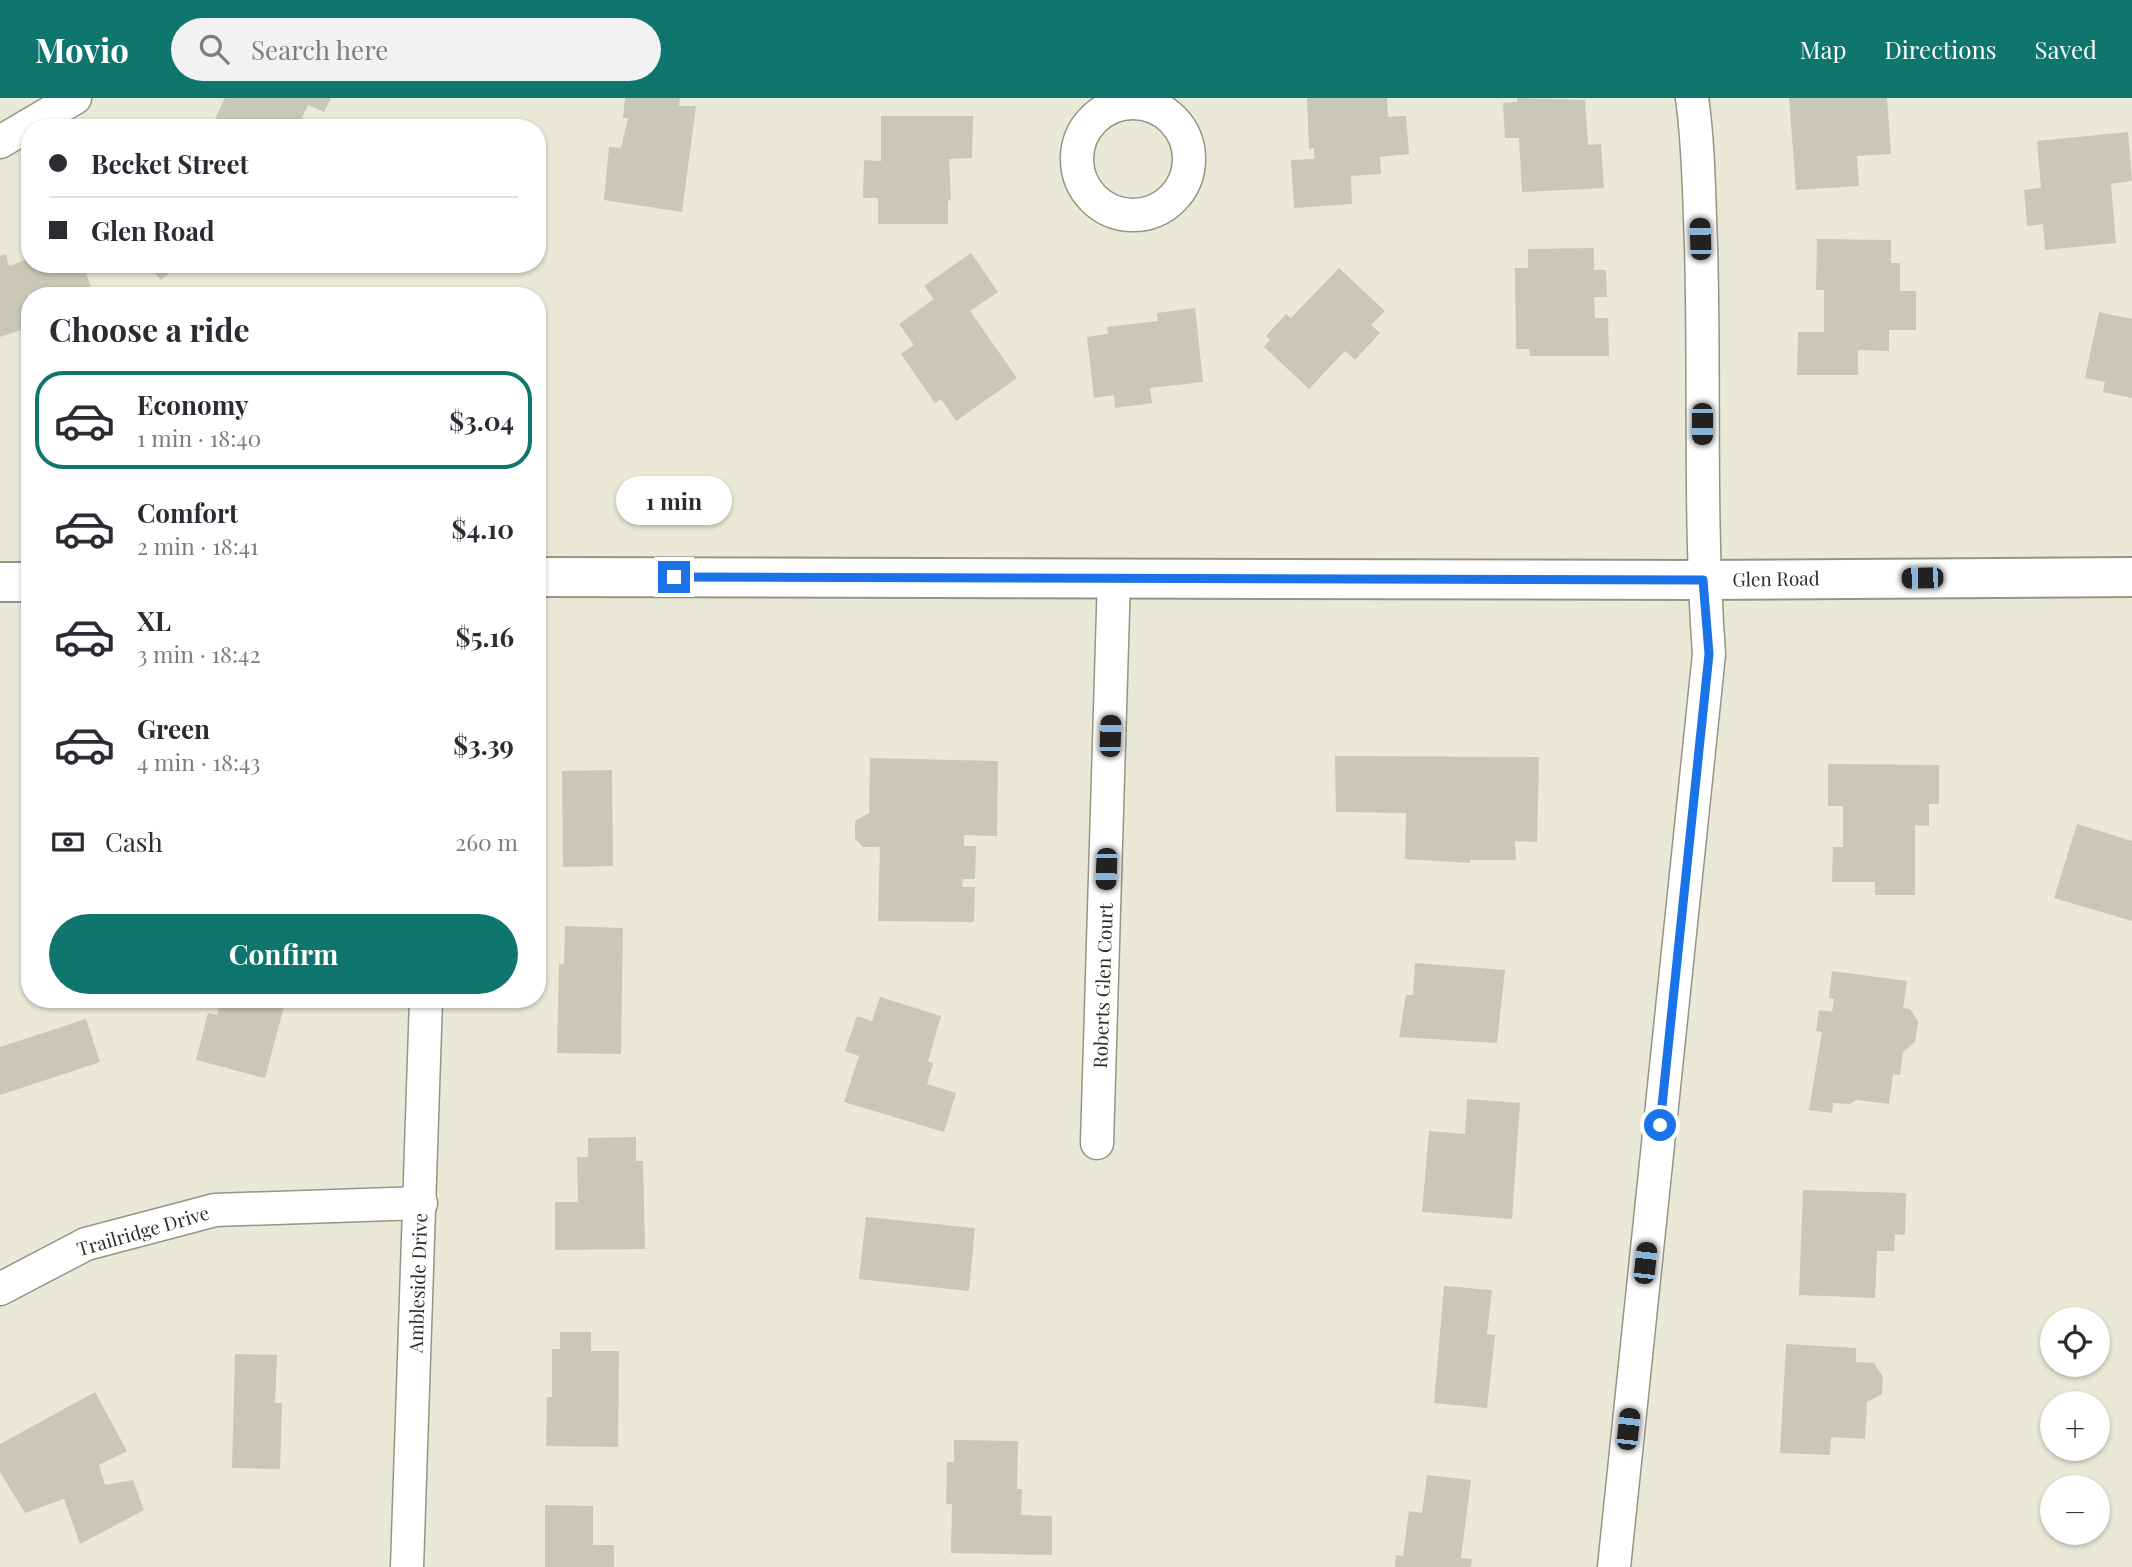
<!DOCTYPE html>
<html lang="en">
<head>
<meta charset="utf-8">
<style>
  :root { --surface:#fff; --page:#f2f2f3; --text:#2b2b33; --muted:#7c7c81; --line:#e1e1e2; --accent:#0f766e }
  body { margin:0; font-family:"Playfair Display",serif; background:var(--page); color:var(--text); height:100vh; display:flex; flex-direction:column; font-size:26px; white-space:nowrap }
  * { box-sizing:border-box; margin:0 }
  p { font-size:23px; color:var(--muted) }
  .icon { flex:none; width:38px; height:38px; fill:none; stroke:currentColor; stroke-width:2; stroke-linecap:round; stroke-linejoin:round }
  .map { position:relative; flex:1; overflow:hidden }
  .panel { position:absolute; left:21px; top:189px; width:525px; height:721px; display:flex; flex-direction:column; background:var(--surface); border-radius:28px; box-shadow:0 2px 5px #0004 }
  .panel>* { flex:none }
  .guide { position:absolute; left:21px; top:21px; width:525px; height:154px; border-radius:28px; box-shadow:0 2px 5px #0004; display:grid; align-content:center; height:154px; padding:0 28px; background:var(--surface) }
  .controls { position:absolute; left:2040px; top:1209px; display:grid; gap:14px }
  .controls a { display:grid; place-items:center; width:70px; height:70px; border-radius:50%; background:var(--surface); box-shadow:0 2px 5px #0004; font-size:35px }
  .end { position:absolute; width:32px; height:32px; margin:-16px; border:9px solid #1a73e8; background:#fff; box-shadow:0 0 0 4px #fff }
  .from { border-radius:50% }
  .bubble { position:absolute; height:49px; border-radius:24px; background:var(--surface); box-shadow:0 2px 5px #0004; font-size:23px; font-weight:700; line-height:49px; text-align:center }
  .car { position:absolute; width:21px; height:42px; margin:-21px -10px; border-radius:9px; box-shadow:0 0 5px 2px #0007; background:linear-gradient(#222 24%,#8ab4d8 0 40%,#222 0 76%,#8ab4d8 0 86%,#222 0) }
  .guide b { display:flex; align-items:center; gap:24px; height:66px; font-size:26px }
  .guide b+b { border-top:2px solid var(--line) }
  .guide i { width:18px; height:18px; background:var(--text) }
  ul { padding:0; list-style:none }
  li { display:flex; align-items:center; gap:21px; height:98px; margin:0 14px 10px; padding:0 14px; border:4px solid transparent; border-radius:28px }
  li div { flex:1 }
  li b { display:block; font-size:26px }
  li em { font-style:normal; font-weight:700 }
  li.selected { border-color:var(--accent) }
  li>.icon { width:63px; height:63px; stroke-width:1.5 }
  h2 { padding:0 28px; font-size:32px; line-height:84px }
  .pay { display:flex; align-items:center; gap:18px; height:77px; padding:0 28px; font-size:26px }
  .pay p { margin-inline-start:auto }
  .cta { display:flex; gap:14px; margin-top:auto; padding:14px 28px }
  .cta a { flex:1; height:80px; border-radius:42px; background:var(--accent); color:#fff; font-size:28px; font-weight:700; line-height:80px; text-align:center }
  header { display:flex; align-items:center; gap:42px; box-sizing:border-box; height:98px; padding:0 35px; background:var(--accent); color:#fff }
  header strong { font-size:33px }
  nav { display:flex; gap:38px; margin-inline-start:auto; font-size:24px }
  .search { width:490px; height:63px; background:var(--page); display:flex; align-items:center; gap:18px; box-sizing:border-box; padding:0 24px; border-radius:38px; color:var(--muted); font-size:26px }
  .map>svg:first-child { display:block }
</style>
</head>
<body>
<header>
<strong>Movio</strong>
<div class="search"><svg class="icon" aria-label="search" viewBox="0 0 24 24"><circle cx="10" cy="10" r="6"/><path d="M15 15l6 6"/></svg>Search here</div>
<nav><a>Map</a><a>Directions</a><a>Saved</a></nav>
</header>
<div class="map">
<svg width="2132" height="1469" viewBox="0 0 2132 1469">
  <rect width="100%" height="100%" fill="#eae8d6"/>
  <g fill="#c9c8b6">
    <polygon points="225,0 331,0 324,14 308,7 297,30 228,30 214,23"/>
    <polygon points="625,0 680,0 679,8 696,8 682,114 604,102 609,49 621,50 628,20 623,20"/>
    <polygon points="1307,0 1387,0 1388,19 1406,18 1409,56 1380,59 1381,76 1351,78 1352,106 1294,110 1291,62 1314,61 1314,50 1309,51"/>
    <polygon points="1517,0 1585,2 1588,47 1601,46 1604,90 1522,94 1519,40 1505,40 1503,5 1517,4"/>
    <polygon points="1789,0 1887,0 1891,56 1857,58 1859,88 1796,92"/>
    <polygon points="881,18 973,18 972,60 949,61 951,102 948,103 948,126 878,126 878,100 863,100 864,62 881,63"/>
    <polygon points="2128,34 2132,83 2111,86 2116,145 2045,152 2043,126 2027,128 2024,92 2041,90 2037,43"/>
    <polygon points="1817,141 1891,142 1891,165 1900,165 1900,193 1916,193 1916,232 1889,232 1889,253 1858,252 1858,277 1797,277 1798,234 1824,234 1824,192 1816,192"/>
    <polygon points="1594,150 1594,172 1606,172 1607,199 1594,199 1595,220 1608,220 1609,258 1530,258 1529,251 1516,251 1515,170 1528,170 1528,151"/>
    <polygon points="971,155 998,194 970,213 1017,280 956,323 941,301 935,305 901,256 914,247 899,226 934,201 924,188"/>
    <polygon points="6,156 9,168 30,160 30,166 83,166 94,198 30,198 30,229 0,239 0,158"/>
    <polygon points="147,166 179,166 161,182"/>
    <polygon points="1339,170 1385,213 1371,227 1380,235 1355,262 1345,253 1309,291 1264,249 1270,242 1266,238 1286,216 1291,220"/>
    <polygon points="1195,210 1203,284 1150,290 1152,305 1115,310 1114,297 1094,300 1087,239 1108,236 1107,229 1158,223 1157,215"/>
    <polygon points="2099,214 2132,221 2132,300 2103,294 2105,284 2085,280"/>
    <polygon points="1335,658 1539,659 1537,744 1515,743 1516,762 1470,762 1470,765 1405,761 1406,715 1336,714"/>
    <polygon points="870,660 998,663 997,738 964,737 964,748 976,748 975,781 963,781 962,789 975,789 974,824 878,823 880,749 863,749 855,741 855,723 869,715"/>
    <polygon points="1828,666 1939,667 1939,706 1929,706 1929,728 1915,727 1915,797 1875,797 1875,784 1832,784 1833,749 1843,749 1843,708 1828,708"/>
    <polygon points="612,672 613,768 563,769 562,673"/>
    <polygon points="2077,726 2132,743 2132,823 2054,800"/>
    <polygon points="565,828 623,830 621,956 557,955 559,866 564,866"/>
    <polygon points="1415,865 1505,872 1497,945 1399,939 1406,897 1413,897"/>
    <polygon points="1832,873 1907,883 1903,910 1910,911 1918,924 1915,944 1903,954 1900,977 1893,976 1889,1006 1856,1002 1850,1006 1833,1005 1832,1015 1809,1012 1822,934 1816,933 1819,912 1832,914 1834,901 1829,900"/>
    <polygon points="880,899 941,918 928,963 933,965 927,986 956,995 944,1034 844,1004 859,958 845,953 857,918 872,923"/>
    <polygon points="221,901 286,901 265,980 196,962 208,915 217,917"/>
    <polygon points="86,921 100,964 0,997 0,949"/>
    <polygon points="1467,1001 1520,1005 1512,1121 1422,1114 1429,1033 1465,1036"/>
    <polygon points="636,1039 636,1063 643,1063 645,1151 555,1152 555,1104 578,1104 577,1059 588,1059 588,1040"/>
    <polygon points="1803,1092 1906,1095 1905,1137 1895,1136 1894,1153 1877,1153 1875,1200 1799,1197"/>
    <polygon points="866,1119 975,1130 969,1193 859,1181"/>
    <polygon points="1444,1188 1492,1192 1487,1236 1495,1237 1487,1310 1434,1305"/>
    <polygon points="560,1234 591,1234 591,1253 619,1253 618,1349 546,1348 547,1299 552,1299 552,1251 560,1251"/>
    <polygon points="1786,1246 1856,1250 1856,1264 1874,1265 1883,1279 1882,1296 1867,1304 1865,1341 1831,1339 1830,1357 1780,1355"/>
    <polygon points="235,1256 277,1257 275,1305 282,1305 280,1371 232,1370"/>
    <polygon points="95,1294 127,1353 99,1367 105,1387 133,1382 144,1412 80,1446 64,1401 25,1415 0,1374 0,1346"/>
    <polygon points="954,1342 1018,1343 1017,1391 1022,1391 1021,1417 1052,1418 1052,1457 951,1455 952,1406 946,1406 947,1364 954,1364"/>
    <polygon points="1427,1377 1471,1382 1461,1460 1472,1461 1471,1469 1395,1469 1396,1457 1403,1458 1409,1413 1422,1415"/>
    <polygon points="545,1407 593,1408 593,1447 614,1447 614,1469 545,1469"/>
  </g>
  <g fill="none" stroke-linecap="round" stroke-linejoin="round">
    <defs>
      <g id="minor">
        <circle cx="1133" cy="61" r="56"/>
        <polyline points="0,44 75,0"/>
        <polyline points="1097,1045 1114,479"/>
        <polyline points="0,1191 86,1146 215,1112 421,1105"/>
        <polyline points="407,1469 426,901"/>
        <path d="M1614,1469L1709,556C1699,420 1705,284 1701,148C1699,99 1699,49 1692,0"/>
      </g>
      <g id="secondary">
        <polyline points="537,479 1703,482 2132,479"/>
        <polyline points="0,484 30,484"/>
      </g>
    </defs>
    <use href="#minor" stroke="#969584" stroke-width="35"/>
    <use href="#secondary" stroke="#969584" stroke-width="42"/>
    <use href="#minor" stroke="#fff" stroke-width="32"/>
    <use href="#secondary" stroke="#fff" stroke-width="38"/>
  </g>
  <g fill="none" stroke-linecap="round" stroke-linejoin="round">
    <polyline stroke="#1a73e8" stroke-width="9" points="674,479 1703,482 1709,556 1660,1027"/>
  </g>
  <g text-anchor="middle" stroke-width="6" stroke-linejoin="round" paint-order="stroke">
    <g font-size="19" fill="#2d2c25" stroke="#fff">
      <text transform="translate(1776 481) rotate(-1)" y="7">Glen Road</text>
      <text transform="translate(1103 888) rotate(-88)" y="7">Roberts Glen Court</text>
      <text transform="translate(143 1133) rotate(-16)" y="7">Trailridge Drive</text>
      <text transform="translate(418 1185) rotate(-88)" y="7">Ambleside Drive</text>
    </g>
  </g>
</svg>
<div class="controls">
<a><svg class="icon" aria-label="locate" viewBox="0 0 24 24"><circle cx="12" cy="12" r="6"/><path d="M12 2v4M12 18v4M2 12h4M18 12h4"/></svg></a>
<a>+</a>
<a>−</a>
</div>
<i class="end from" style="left:1660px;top:1027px"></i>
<i class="end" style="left:674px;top:479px"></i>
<div class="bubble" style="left:616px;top:378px;width:116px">1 min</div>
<i class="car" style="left:1700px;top:141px;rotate:358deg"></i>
<i class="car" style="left:1702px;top:326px;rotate:180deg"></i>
<i class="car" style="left:1922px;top:480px;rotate:269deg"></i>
<i class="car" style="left:1110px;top:638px;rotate:2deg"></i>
<i class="car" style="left:1106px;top:771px;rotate:182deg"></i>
<i class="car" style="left:1645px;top:1165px;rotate:6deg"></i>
<i class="car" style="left:1628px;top:1331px;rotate:6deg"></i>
<div class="guide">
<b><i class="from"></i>Becket Street</b>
<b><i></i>Glen Road</b>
</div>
<section class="panel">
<h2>Choose a ride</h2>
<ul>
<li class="selected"><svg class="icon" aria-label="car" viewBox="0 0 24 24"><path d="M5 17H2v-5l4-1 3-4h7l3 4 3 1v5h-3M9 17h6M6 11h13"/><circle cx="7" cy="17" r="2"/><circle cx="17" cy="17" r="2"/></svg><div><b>Economy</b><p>1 min · 18:40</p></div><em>$3.04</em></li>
<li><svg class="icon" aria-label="car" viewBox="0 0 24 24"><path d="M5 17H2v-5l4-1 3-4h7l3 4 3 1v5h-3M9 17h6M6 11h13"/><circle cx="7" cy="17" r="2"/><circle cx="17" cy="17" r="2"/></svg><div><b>Comfort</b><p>2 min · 18:41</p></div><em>$4.10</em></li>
<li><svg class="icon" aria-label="car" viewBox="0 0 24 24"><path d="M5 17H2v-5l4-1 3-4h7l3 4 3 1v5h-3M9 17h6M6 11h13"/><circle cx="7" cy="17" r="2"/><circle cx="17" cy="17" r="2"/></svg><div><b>XL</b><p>3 min · 18:42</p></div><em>$5.16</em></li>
<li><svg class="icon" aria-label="car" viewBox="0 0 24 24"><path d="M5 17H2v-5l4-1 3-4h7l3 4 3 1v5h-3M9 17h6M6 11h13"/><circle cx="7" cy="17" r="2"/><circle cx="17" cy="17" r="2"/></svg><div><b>Green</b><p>4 min · 18:43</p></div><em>$3.39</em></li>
</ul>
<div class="pay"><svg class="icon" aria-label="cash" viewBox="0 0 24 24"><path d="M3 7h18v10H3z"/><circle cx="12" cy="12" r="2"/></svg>Cash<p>260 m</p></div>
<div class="cta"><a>Confirm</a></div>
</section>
</div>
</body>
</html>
